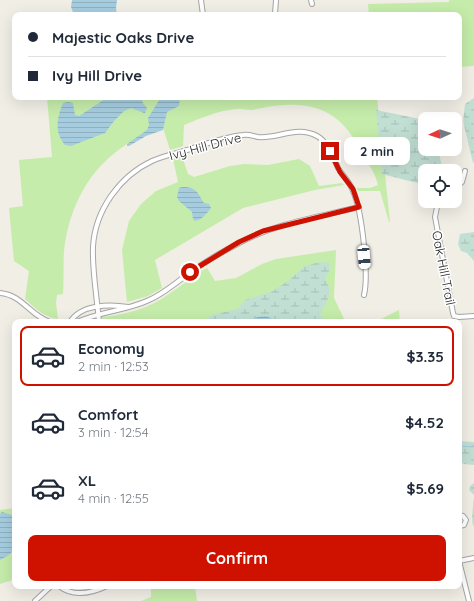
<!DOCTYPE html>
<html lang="en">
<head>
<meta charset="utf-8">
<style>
  :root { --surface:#fff; --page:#f2f2f3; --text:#1f2937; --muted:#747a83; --line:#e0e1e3; --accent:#cf1200 }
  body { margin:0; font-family:Quicksand,sans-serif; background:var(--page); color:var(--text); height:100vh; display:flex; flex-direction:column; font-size:15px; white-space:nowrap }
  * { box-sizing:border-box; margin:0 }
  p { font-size:13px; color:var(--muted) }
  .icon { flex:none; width:22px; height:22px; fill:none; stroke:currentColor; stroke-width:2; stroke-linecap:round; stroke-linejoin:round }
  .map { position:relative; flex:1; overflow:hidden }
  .side { position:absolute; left:12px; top:319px; width:450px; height:270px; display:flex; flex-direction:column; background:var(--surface); border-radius:8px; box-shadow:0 4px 16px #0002 }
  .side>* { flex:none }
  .guide { position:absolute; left:12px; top:12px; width:450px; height:88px; border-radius:8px; box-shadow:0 4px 16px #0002; display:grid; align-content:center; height:88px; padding:0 16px; background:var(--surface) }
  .needle { width:26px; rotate:267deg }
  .fabs { position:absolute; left:418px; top:112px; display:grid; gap:8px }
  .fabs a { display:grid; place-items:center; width:44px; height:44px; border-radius:8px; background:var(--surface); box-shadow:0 4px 16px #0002; font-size:20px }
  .end { position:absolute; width:18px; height:18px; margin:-9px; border:5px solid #cf1200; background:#fff; box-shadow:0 0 0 2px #fff }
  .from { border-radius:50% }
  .bubble { position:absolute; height:28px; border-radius:8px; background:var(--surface); box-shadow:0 4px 16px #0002; font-size:13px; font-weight:800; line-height:28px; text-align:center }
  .car { position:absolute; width:12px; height:24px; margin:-12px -6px; border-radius:5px; box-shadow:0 0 3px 1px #0007; background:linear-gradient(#fff 24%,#345 0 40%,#fff 0 76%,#345 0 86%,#fff 0) }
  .guide b { display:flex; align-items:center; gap:14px; height:38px; font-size:15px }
  .guide b+b { border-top:1px solid var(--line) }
  .guide i { width:10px; height:10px; background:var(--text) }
  ul { padding:7px 0 0; list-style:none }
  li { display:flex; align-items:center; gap:12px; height:60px; margin:0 8px 6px; padding:0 8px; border:2px solid transparent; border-radius:8px }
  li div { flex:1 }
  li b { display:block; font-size:15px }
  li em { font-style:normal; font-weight:800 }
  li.active { border-color:var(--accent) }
  li>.icon { width:36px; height:36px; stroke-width:1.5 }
  .primary-button { display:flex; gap:8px; margin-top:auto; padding:8px 16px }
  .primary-button a { flex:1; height:46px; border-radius:8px; background:var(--accent); color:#fff; font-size:16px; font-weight:800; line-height:46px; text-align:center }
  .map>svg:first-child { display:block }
</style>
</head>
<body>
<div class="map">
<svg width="474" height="601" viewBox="0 0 474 601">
  <defs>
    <pattern id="wetland-marsh" width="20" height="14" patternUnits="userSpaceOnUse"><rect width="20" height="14" fill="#c2dfd4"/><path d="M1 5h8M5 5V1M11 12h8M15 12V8" fill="none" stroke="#a6bfb6"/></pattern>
    <pattern id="water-rules" width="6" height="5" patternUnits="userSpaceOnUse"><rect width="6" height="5" fill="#a5cddf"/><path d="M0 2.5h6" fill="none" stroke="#8eb0bf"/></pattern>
  </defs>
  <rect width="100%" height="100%" fill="#f0eee5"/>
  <g fill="#c5ecaa">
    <polygon points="449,0 474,0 474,66 459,67 459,15 369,15 368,4 449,2"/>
    <path d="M47,97H377L390,222H389L380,191H358L357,188H370L378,185C375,172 368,164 362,153C345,119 324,103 285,105C274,105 263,108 252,110C246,110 241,108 236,109C217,111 201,118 184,125L183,146L170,150L163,128C151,133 138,137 127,144C89,168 69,207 64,251C63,265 64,280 63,294L57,295L56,303L58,319C44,317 35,308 25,299L29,271L14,261L9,208L23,206L19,160L52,157Z"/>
    <polygon points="182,156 188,174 194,177 230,166 244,164 268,165 299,159 310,166 319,186 342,183 344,185 315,190 243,208 155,260 162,288 148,296 127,302 122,250 129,221 141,204 156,191 178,182 173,159"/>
    <path d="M336,250L334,298L345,321L347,322H103L102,317C125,315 150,308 169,294C182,286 193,275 207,268L215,281L236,278L262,264L276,259Z"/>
    <polygon points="399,310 400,322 375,322"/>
    <polygon points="15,508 15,583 13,580 0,584 0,510"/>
    <polygon points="151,586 195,586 197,601 141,601 151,597"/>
  </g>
  <g fill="url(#wetland-marsh)">
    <polygon points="474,98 474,162 473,163 463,121 465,104"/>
    <polygon points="376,110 425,120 425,149 438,149 443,171 425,171 425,185 382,174"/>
    <polygon points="474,232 474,261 467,253 461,251 458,244 460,234"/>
    <path d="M320,262L330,263L329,271L325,279C335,294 326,301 320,315L326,322H279L266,316L258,317L244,322H235L232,319V322H204L212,315L238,309L245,300L271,292L288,281L305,266Z"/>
    <polygon points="459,441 474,442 474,465 464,464 459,462"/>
    <path d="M474,483V527C470,521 474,503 474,495L469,490L470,486Z"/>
  </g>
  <g fill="url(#water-rules)">
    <polygon points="72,0 117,0 116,8 117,15 74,15 71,7"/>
    <path d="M108,97H141L143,103L147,108L145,113H144L131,108L124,111L114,121L105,133L71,146L65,145C54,132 57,118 63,103L68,102L73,103L75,115L79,116Z"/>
    <polygon points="161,97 180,97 179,106 167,112 163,130 146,136 129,146 127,146 127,144 147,130 149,125 148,118"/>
    <path d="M182,187C197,187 197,192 204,203L209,204L211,208C207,213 202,220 195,221L193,219L192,212L179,201L177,197L179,188Z"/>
    <polygon points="266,316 279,322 244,322 258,317"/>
    <path d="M2,512L12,515C15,524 17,546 11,553C8,556 3,558 0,560V514Z"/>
  </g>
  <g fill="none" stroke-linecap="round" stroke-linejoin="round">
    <polyline stroke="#a5cddf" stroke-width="1" points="459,446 474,447"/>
    <defs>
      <g id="minor">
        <polyline points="201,0 203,15"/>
        <polyline points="311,0 312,4"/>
        <polyline points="275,14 276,0"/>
        <polyline points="455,188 462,182 465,171"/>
        <polyline points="440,201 437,207 435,217 453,313 454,316 459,317 474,316"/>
        <path d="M0,293C23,295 30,316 50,322"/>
        <path d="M70,322C81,304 110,304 128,307"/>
        <path d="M77,322C101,311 126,311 149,300C165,293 176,282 190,273C205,261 222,252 239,243C276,223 319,217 359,207"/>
        <path d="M99,322C97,297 92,271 93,247C95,210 120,176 152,161C163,156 173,154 184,151C203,145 223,137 243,135C248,134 253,136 258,137C278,139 297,125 317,136C328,142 333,157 338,168C343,176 350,182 353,191C362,211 369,274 364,295"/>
        <polyline points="459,515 463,516 466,520 464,525 459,526"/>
        <polyline points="459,561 469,601"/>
        <polyline points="459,561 474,558"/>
        <path d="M59,586C74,598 92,593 107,586"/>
        <polyline points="35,601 51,586"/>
      </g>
    </defs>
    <use href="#minor" stroke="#a6a6a6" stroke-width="6"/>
    <use href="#minor" stroke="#fff" stroke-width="4"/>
  </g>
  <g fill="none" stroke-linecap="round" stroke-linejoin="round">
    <polyline stroke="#cf1200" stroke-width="5" points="190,272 239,242 263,231 359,207 353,189 340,172 330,151"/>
  </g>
  <g text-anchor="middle" stroke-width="3" stroke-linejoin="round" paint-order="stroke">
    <g font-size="13" fill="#1f1f1f" stroke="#fff">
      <text transform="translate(205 146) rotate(-15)" y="5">Ivy Hill Drive</text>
      <text transform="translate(444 268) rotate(79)" y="5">Oak Hill Trail</text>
    </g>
  </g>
</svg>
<div class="fabs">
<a><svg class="needle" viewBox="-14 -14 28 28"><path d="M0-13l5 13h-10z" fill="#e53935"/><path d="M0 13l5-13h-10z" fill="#747a83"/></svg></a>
<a><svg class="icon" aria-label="locate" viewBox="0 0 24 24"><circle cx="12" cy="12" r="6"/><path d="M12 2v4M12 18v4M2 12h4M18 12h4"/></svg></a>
</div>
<i class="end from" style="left:190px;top:272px"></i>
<i class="end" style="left:330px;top:151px"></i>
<div class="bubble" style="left:344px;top:137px;width:66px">2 min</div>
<i class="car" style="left:364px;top:257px;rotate:175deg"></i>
<div class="guide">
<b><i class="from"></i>Majestic Oaks Drive</b>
<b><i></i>Ivy Hill Drive</b>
</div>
<section class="side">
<ul>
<li class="active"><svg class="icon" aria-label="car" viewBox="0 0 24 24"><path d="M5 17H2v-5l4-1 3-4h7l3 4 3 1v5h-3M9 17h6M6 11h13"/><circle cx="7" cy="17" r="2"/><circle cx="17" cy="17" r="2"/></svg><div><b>Economy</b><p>2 min · 12:53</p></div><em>$3.35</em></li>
<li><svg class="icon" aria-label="car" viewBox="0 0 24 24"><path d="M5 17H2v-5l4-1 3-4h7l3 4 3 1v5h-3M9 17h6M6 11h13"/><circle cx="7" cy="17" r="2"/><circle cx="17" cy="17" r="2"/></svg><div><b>Comfort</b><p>3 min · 12:54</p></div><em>$4.52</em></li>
<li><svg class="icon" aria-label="car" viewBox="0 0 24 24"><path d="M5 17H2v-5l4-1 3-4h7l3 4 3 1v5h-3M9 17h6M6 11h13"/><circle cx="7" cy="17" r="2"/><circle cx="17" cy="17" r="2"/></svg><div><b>XL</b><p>4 min · 12:55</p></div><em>$5.69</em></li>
</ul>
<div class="primary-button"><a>Confirm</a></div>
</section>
</div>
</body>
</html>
